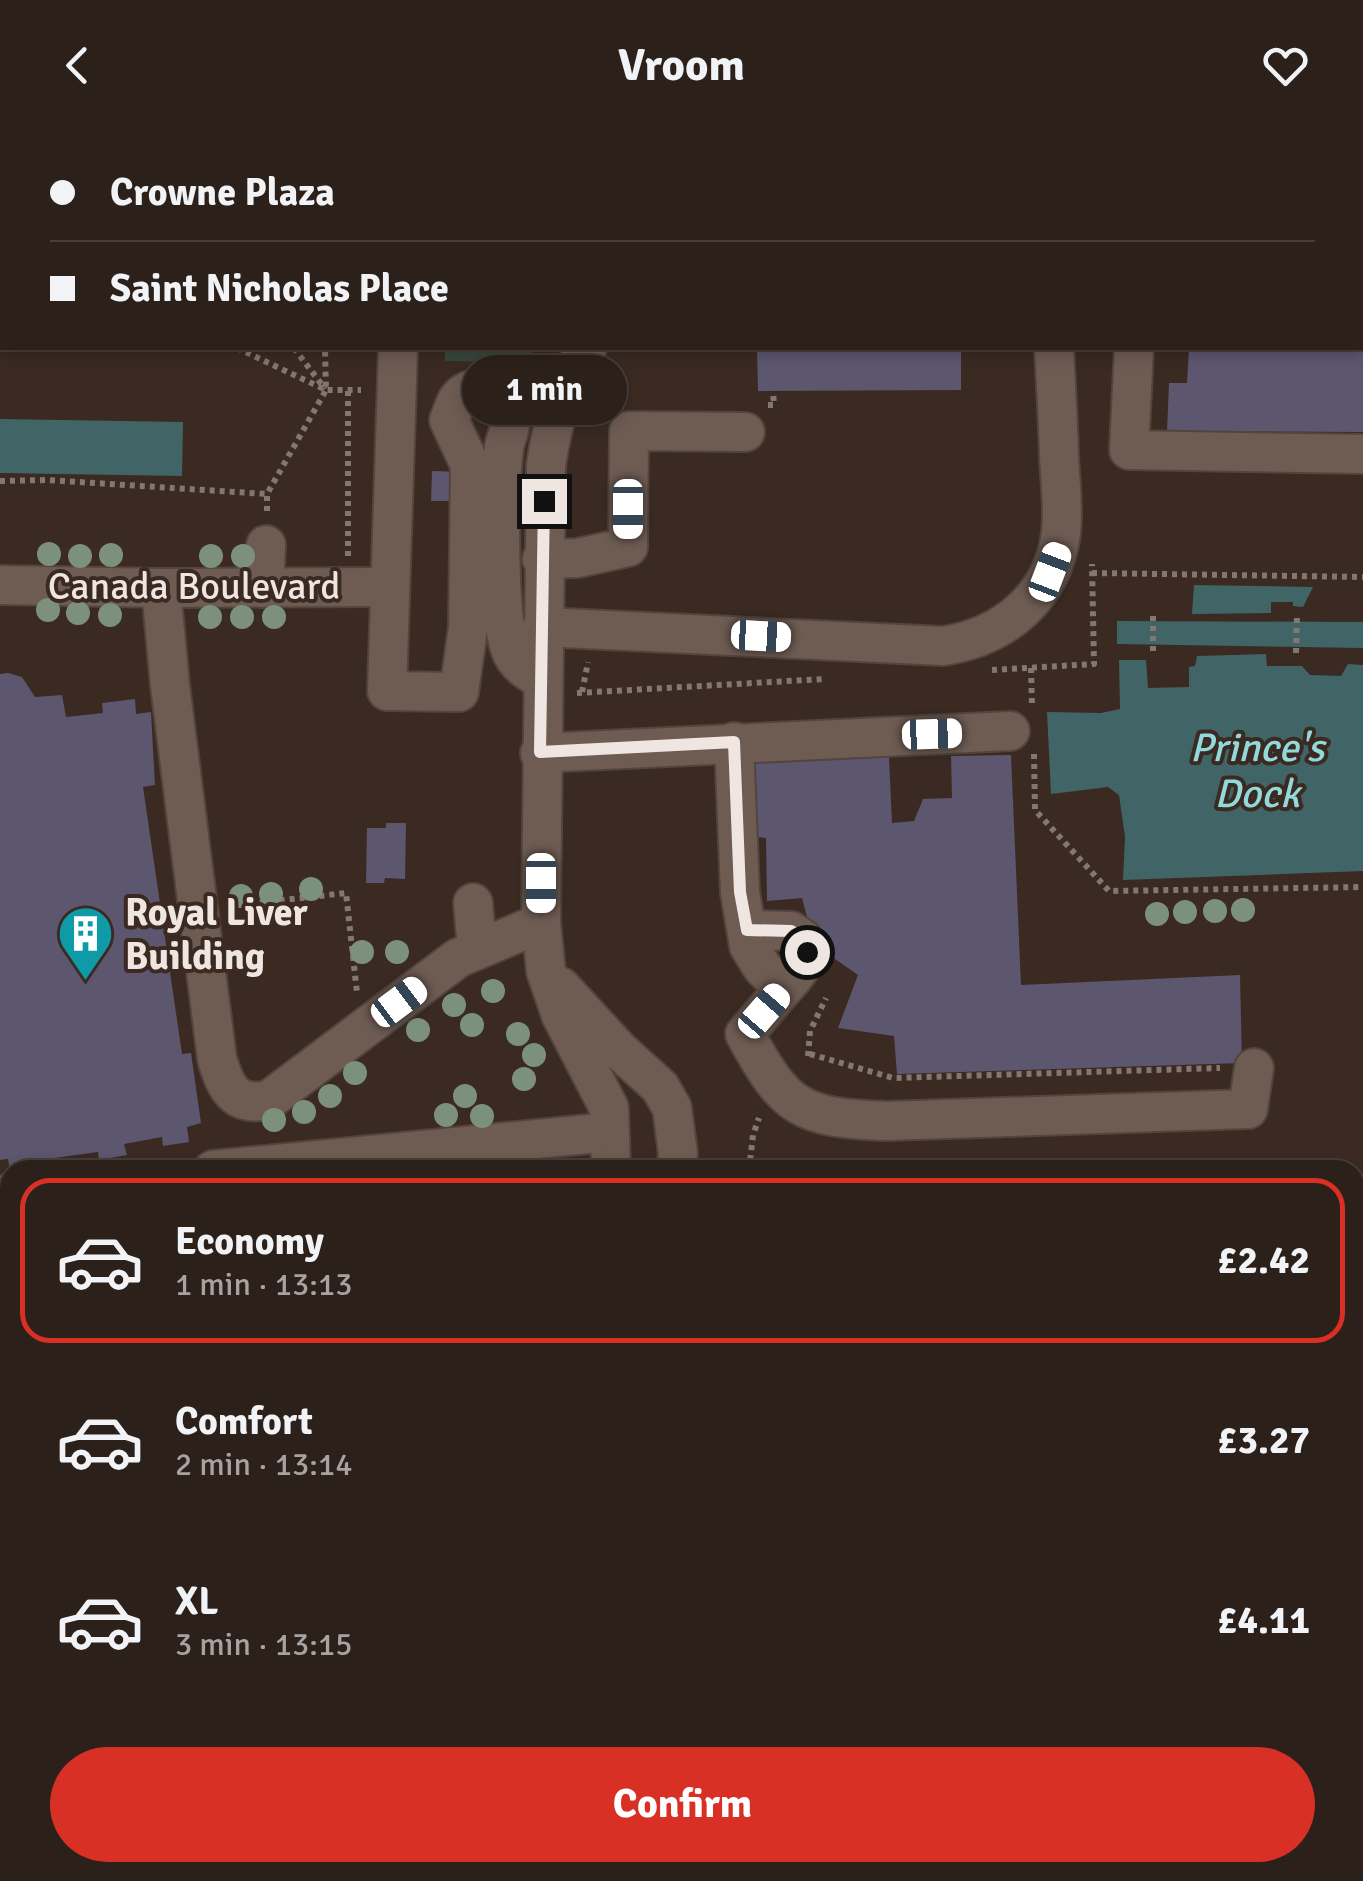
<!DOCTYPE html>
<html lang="en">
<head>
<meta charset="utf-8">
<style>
  :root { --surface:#2c201a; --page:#342823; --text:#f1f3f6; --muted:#a6a3a2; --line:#483e39; --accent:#d93025 }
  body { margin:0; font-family:Signika,sans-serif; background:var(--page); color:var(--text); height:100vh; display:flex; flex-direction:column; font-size:38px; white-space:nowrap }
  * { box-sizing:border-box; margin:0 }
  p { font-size:32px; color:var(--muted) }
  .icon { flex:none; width:55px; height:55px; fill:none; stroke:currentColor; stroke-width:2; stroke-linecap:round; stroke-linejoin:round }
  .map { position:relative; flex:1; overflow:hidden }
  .panel { position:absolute; left:0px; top:1030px; width:1365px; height:722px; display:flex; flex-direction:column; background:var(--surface); border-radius:30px 30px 0 0; box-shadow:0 5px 15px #0003,0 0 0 2px var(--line) }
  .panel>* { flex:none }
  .hud { position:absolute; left:0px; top:0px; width:1365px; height:220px; box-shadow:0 5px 15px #0003,0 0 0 2px var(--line); display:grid; align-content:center; height:220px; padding:0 50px; background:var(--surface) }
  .end { position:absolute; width:45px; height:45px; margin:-22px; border:12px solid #f0e6e1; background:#111; box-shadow:0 0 0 5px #111 }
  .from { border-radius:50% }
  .bubble { position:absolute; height:70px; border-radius:35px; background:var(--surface); box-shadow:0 5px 15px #0003,0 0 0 2px var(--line); font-size:32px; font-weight:700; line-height:70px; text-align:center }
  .car { position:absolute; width:30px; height:60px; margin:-30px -15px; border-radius:12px; box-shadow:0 0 8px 2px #0007; background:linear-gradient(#fff 24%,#345 0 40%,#fff 0 76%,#345 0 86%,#fff 0) }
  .hud b { display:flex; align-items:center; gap:35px; height:95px; font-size:38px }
  .hud b+b { border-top:2px solid var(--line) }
  .hud i { width:25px; height:25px; background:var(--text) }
  ul { padding:18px 0 0; list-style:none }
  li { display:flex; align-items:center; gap:30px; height:165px; margin:0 20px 15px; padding:0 30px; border:5px solid transparent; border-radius:30px }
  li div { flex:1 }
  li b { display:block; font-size:38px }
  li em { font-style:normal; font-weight:700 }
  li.selected { border-color:var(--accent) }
  li>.icon { width:90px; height:90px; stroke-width:1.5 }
  .button { display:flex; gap:20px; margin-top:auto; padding:20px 50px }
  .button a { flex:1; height:115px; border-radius:60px; background:var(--accent); color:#fff; font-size:40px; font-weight:700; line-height:115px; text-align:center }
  header { display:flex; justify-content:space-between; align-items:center; height:130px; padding:0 50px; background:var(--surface); font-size:45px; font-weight:700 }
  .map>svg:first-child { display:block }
</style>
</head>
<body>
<header><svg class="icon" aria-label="back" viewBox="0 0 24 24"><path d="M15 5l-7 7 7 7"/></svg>Vroom<svg class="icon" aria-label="heart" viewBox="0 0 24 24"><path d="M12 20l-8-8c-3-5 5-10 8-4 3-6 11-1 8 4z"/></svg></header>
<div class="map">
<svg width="1363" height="1751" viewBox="0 0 1363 1751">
  <rect width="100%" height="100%" fill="#3a2a22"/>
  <polygon fill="#38483d" points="445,218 533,218 532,232 445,231"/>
  <g fill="#416566">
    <polygon points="0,0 1363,0 1363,40 1362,2 2,2 2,38"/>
    <polygon points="0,289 183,292 182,346 0,343"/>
    <polygon points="1194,455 1313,457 1303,477 1293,476 1293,472 1271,472 1271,483 1192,484"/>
    <polygon points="1117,491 1363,492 1363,518 1117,514"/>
    <polygon points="1266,524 1267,536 1302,536 1310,545 1341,546 1348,534 1363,535 1363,741 1123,750 1125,707 1119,665 1108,657 1051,664 1047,582 1101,583 1120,579 1119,530 1146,530 1148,558 1189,557 1189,537 1195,536 1197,526"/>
  </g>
  <g fill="#5c566f">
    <polygon points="757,218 961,218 961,260 758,261"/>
    <polygon points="1189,218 1363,218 1363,302 1167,301 1169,253 1187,253"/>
    <polygon points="432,341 462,342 461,371 431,371"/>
    <polygon points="8,543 22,547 35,567 62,565 66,587 103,583 102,573 135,569 136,584 151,582 155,655 143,657 182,924 191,923 201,993 187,997 189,1012 163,1016 162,1007 124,1014 127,1025 99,1030 98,1022 40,1030 41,1039 34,1040 10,1040 8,1029 0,1030 0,544"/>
    <polygon points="1011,625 1021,855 1240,845 1242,933 897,944 894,906 838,898 858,845 825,822 811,802 802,768 767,771 766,708 757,707 755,631 889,627 892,693 914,691 923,669 952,668 951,626"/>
    <polygon points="386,693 406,693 405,749 385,748 384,753 366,753 367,698 386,698"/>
    <polygon points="1355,1212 1363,1212 1363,1651 1355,1646"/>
    <polygon points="10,1332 10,1498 0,1499 0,1334"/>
    <polygon points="10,1542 10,1668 0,1671 0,1544"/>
    <polygon points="34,1742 325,1742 325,1744 294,1751 36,1751"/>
    <polygon points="583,1742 638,1742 638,1751 584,1751"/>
    <polygon points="738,1742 980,1742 980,1743 960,1751 739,1751"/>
  </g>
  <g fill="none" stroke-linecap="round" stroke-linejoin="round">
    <defs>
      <g id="minor">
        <polyline points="402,2 402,0"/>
        <polyline points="665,2 665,0"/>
        <polyline points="1362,92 1363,92"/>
        <path d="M398,218L387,561L459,562L468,498L470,335L449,290C452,284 454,275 458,269C475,247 505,267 509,289C512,299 505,308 504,318C499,358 497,483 510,518C515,534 528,542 542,549"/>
        <path d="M587,218C563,252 552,294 546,335L541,793L546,841L561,885L609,978L611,1040"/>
        <polyline points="1134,218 1129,320 1363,324"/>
        <polyline points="542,429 578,428 628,417 629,301 745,302"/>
        <polyline points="0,455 161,458 389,457"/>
        <path d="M161,458L170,555L217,929C226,959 235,977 269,970L458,828L541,793"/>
        <polyline points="264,458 266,415"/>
        <path d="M542,497L943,516C1004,507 1053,467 1061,403C1064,378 1060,351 1059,326C1058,290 1056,254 1054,218"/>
        <path d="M734,612L740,762L749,816L762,837L783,859L745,904C785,978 800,988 886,991L1248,979L1254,938"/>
        <polyline points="540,623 1010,601"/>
        <polyline points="473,773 477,818"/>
        <path d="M747,800L791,801L803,809C810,832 798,842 783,859"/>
        <polyline points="561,857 619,920 660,957 672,978 678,1024 676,1040"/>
        <polyline points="213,1040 589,1004"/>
        <polyline points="0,1065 10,1064"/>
        <polyline points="0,1109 10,1107"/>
        <polyline points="0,1523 10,1521"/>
        <polyline points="1355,1649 1357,1648"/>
        <polyline points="1355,1690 1363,1694"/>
        <polyline points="1190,1742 1193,1751"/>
        <polyline points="450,1751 496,1742"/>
        <polyline points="1083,1751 1105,1742"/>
      </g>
      <polyline id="major" points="670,1742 671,1751"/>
      <g id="highway">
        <polyline points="1355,1094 1363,1094"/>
        <polyline points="0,1161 10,1159"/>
        <polyline points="1355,1167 1363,1167"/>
        <polyline points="0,1266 10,1262"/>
      </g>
    </defs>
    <use href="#minor" stroke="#52453e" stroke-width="42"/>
    <use href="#major" stroke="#52453e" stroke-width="52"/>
    <use href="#highway" stroke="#52453e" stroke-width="60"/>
    <g stroke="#847670" stroke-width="6" stroke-dasharray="5 5" stroke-linecap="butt">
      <polyline points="905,2 905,0"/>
      <polyline points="0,78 2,78"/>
      <polyline points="1362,167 1363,167"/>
      <polyline points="0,189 2,189"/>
      <polyline points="237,218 326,260 361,260"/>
      <polyline points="294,218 325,259"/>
      <polyline points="768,275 774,275 773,262"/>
      <polyline points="0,351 47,350 267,364"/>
      <polyline points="267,381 267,364 326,260 325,218"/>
      <polyline points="348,426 348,260"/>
      <polyline points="1092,443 1363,447"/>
      <polyline points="1153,521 1153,484"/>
      <polyline points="1296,523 1297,485"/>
      <polyline points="1031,538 1032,577"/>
      <polyline points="992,540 1094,534 1092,434"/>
      <polyline points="582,562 588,532"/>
      <polyline points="577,563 824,549"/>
      <polyline points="1034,624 1035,680 1109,761 1363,757"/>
      <polyline points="230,776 346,763 357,863"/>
      <polyline points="810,924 893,948 1220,938"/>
      <polyline points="808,926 810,901 826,868"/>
      <polyline points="749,1040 753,1005 759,988"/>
    </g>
    <use href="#minor" stroke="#6e5c53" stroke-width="38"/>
    <use href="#major" stroke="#a9576a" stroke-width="48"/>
    <use href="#highway" stroke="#d05479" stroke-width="55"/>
  </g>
  <g fill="#7c917b">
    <circle cx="49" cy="424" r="12"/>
    <circle cx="111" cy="425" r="12"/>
    <circle cx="80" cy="426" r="12"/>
    <circle cx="211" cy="426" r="12"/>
    <circle cx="243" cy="426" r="12"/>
    <circle cx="48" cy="480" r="12"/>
    <circle cx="78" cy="483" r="12"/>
    <circle cx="110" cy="485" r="12"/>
    <circle cx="210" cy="487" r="12"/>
    <circle cx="242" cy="487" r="12"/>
    <circle cx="274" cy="487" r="12"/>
    <circle cx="311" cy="759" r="12"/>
    <circle cx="271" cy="764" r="12"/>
    <circle cx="241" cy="766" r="12"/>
    <circle cx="1243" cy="780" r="12"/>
    <circle cx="1215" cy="781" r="12"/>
    <circle cx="1185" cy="782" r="12"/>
    <circle cx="1157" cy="784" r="12"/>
    <circle cx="362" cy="822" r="12"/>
    <circle cx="397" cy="822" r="12"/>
    <circle cx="493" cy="861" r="12"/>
    <circle cx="454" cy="875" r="12"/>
    <circle cx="472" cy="895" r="12"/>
    <circle cx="418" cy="900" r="12"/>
    <circle cx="518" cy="904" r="12"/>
    <circle cx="534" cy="925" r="12"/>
    <circle cx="355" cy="943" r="12"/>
    <circle cx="524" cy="949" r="12"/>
    <circle cx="330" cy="966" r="12"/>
    <circle cx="465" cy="966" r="12"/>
    <circle cx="304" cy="982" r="12"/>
    <circle cx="446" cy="985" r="12"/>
    <circle cx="482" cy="986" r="12"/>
    <circle cx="274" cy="990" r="12"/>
  </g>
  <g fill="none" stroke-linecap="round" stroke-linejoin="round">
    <polyline stroke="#f0e6e1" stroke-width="12" points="544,371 540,622 734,612 740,762 747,800 791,801 803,808 807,822"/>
  </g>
  <defs>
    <symbol id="building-pin" viewBox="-11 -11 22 30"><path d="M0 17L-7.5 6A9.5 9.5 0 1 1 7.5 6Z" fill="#0f9aa8" stroke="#3a2a22"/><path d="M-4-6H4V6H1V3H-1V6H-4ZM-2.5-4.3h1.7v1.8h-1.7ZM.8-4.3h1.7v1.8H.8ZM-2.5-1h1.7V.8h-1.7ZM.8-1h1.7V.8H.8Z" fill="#fff"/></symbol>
  </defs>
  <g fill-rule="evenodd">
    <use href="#building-pin" x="54" y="772" width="63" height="86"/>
  </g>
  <g text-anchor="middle" stroke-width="8" stroke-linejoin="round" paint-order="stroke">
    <g font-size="38" fill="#f0e6e1" stroke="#3a2a22">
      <text x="194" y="469">Canada Boulevard</text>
    </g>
    <g font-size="38" font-weight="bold" fill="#f0e6e1" stroke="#3a2a22" text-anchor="start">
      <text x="125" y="795">Royal Liver<tspan x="125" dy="44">Building</tspan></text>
    </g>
    <g font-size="40" font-style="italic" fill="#91d9da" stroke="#3a2a22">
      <text x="1257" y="631">Prince's<tspan x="1257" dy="46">Dock</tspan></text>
    </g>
  </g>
</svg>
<i class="end from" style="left:807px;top:822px"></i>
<i class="end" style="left:544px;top:371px"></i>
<div class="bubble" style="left:462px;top:225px;width:165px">1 min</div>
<i class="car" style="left:628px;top:379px;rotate:180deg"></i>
<i class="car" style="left:1050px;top:442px;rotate:21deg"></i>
<i class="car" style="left:761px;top:506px;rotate:93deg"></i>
<i class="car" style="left:932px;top:604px;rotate:88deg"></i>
<i class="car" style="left:541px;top:753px;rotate:180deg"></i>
<i class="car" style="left:399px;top:872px;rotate:53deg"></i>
<i class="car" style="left:764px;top:881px;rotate:41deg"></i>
<div class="hud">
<b><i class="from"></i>Crowne Plaza</b>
<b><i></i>Saint Nicholas Place</b>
</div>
<section class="panel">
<ul>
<li class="selected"><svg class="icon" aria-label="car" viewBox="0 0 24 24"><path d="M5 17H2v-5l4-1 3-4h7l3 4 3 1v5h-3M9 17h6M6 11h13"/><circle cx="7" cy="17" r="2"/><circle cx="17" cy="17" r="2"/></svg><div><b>Economy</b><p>1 min · 13:13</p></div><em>£2.42</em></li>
<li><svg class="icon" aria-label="car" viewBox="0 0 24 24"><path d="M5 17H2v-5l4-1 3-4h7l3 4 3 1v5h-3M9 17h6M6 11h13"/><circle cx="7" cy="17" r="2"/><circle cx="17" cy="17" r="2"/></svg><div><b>Comfort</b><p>2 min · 13:14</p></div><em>£3.27</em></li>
<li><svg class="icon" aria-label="car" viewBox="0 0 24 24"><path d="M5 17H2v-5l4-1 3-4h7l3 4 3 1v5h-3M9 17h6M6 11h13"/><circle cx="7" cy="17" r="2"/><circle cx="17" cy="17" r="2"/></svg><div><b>XL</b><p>3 min · 13:15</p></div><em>£4.11</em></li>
</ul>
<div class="button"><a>Confirm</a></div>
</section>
</div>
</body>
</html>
